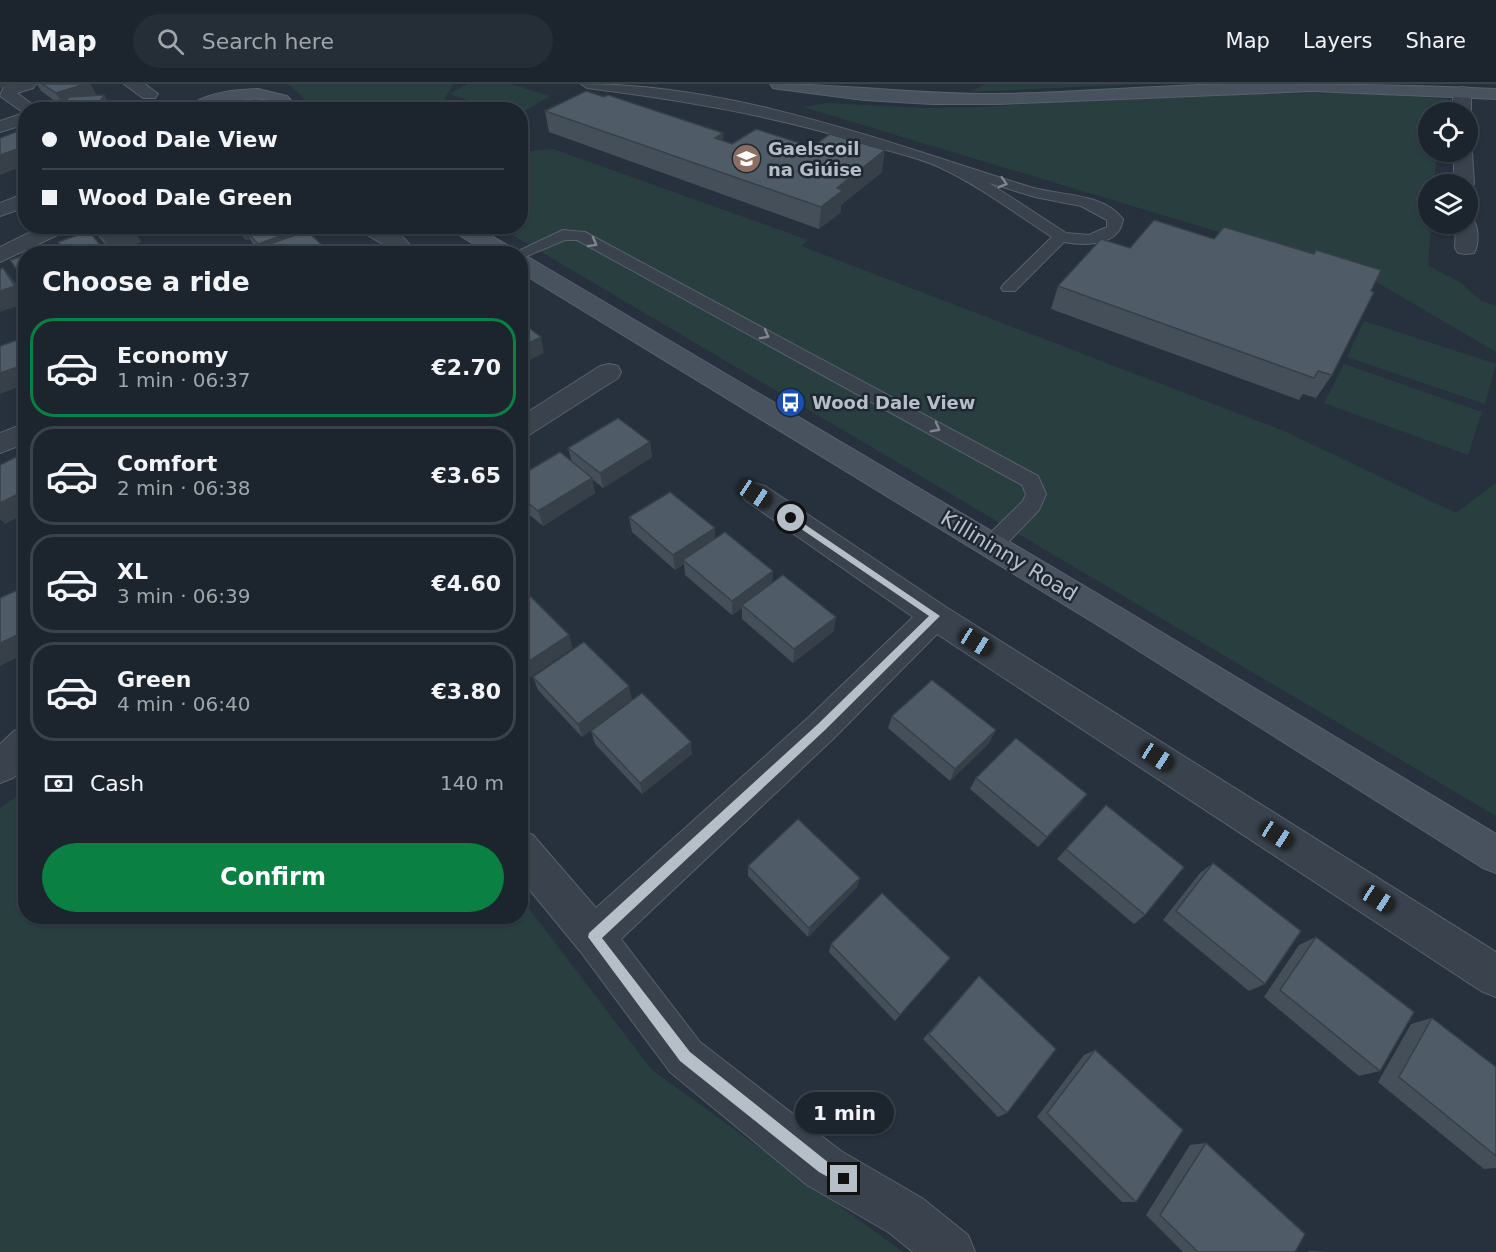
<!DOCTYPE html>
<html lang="en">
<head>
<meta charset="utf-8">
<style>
  :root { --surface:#1c252e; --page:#252d36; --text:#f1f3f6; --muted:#a0a5aa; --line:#3a424a; --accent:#0b8043 }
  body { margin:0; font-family:"DejaVu Sans",sans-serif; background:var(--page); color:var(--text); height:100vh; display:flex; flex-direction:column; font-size:22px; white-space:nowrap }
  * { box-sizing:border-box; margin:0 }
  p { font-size:20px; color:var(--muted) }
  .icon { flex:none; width:33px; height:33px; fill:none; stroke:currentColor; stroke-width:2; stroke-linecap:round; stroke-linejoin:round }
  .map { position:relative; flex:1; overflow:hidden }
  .panel { position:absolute; left:18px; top:162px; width:510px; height:678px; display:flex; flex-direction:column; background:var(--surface); border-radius:24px; box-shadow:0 2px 4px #0004,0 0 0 2px var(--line) }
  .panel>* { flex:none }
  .hud { position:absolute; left:18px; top:18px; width:510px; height:132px; border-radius:24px; box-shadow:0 2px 4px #0004,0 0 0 2px var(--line); display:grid; align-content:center; height:132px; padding:0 24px; background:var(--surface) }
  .buttons { position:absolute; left:1418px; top:18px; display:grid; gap:12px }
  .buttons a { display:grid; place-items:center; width:60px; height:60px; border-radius:50%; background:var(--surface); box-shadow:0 2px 4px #0004,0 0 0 2px var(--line); font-size:30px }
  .end { position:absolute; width:27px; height:27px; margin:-14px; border:8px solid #b6bec8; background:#111; box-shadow:0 0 0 3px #111 }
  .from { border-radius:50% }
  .bubble { position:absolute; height:42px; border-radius:21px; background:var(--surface); box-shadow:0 2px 4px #0004,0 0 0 2px var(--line); font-size:20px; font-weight:600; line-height:42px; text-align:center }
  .car { position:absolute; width:18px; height:36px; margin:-18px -9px; border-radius:8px; box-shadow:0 0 4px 2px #0007; background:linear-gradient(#222 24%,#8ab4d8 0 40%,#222 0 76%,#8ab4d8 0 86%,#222 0) }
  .hud b { display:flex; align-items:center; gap:21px; height:57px; font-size:22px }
  .hud b+b { border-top:2px solid var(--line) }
  .hud i { width:15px; height:15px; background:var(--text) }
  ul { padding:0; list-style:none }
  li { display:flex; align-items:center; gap:18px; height:99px; margin:0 12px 9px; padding:0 12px; border:3px solid var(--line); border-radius:24px }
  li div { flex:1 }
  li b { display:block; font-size:22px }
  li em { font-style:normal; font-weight:600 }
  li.on { border-color:var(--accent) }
  li>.icon { width:54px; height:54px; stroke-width:1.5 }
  h2 { padding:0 24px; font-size:27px; line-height:72px }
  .pay { display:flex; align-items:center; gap:15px; height:66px; padding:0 24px; font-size:22px }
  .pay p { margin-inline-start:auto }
  .cta { display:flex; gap:12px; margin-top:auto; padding:12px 24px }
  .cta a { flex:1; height:69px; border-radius:36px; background:var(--accent); color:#fff; font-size:24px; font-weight:600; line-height:69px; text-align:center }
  header { display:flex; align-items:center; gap:36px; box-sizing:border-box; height:84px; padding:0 30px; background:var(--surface); border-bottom:2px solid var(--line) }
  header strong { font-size:28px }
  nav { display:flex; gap:33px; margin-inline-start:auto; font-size:21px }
  .search { width:420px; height:54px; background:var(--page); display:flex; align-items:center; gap:15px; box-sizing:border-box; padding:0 21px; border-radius:33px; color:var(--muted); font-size:22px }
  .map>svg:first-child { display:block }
</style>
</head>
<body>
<header>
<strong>Map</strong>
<div class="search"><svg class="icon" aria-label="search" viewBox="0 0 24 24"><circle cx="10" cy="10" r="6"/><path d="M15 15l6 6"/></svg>Search here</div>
<nav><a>Map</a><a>Layers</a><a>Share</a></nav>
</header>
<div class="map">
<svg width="1496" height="1168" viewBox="0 0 1496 1168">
  <rect width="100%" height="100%" fill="#26313d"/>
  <g fill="#293f3f">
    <polygon points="288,0 453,0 442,20 436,25 307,26 304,14"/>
    <polygon points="468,0 511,0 550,12 521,29 520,26 498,25 449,10"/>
    <polygon points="985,0 1140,0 971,8"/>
    <polygon points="1358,9 1449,15 1446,28 1428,28 1428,68 1437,68 1434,100 1428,100 1428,140 1431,140 1428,182 1460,198 1481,217 1496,222 1496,268 1368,193 803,23 827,19 926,24 980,23 1191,10"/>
    <polygon points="255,14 270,18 272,25 209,26 224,18"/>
    <polygon points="553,65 808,156 801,162 1284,347 1456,429 1496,399 1496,732 499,143 520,142 521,68"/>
    <polygon points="1364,237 1496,280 1485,320 1347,273"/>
    <polygon points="1344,280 1482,328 1468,371 1324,319"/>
    <polygon points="25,707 26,832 520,832 521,814 651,985 903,1168 0,1168 0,724"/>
  </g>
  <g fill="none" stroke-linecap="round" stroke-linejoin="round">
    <defs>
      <g id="lane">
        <path d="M581,0C736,0 884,58 1030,103C1059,112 1102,108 1123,135C1120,162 1085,162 1064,158L1015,207H1003L1001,204L1003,201L1052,153C1015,129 978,101 939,83C917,73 892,68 869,61C776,32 683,16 587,4ZM989,99L1035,113L1081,122L1107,136V143L1089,151L1066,149Z"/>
        <polygon points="563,146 585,148 1038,392 1046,410 1039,426 999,468 991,470 983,468 980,462 983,456 1023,417 1026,410 1022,401 577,156 565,156 520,175 520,170 512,170"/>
      </g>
      <g id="street">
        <polygon points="11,0 36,0 33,4 17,9 40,26 26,26 26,40 0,48 0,37 24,29 0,12 4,2"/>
        <polygon points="124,0 145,0 158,10 155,14 143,14"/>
        <polygon points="1462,3 1468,4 1471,8 1471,28 1467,32 1467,28 1453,28 1453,8 1456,4"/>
        <polygon points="1467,63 1472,68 1474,100 1467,105 1467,100 1454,100 1454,68 1467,68"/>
        <polygon points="26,109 26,123 0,132 0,119"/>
        <path d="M1467,134L1473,136C1479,143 1479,161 1474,169L1466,170L1458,169L1455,164L1456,140H1467Z"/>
        <polygon points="43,142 71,142 68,146 0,178 0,163"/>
        <path d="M356,142C375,142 397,143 409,160L404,170H382L386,162L359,146Z"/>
        <polygon points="609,280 618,282 621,288 618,294 529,351 520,354 520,333 600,282"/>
        <polygon points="26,339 26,359 0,369 0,349"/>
        <polygon points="755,399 765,402 946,523 1496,868 1496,913 1481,907 937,550 834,654 621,855 700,958 841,1067 922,1114 968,1151 975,1168 913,1168 888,1148 807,1101 670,988 580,867 520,794 520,746 533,751 596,824 810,632 913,533 745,416 741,409 745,402"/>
        <polygon points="26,643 26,682 13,694 0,699 0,660 14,647"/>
      </g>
      <g id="secondary">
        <path d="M770,0C846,0 921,11 997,10C1077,9 1157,1 1237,0C1324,0 1410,1 1496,5V15L1313,7L998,20H932L864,16L779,5L773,4Z"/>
        <path d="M258,5L287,12L296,22L294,26H276L278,23C260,3 226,24 206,26C199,26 193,26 186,26C201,8 236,6 258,5Z"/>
        <polygon points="448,142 474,142 514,165 516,170 490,170 451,146"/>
        <polygon points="520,172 528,173 1123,525 1496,750 1496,789 1483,784 1101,543 520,188"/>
      </g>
    </defs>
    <use href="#lane" stroke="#58616b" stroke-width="2"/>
    <use href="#street" stroke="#58616b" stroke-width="2"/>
    <use href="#secondary" stroke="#58616b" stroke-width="2"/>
    <use href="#lane" fill="#3a434d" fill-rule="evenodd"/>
    <use href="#street" fill="#3a434d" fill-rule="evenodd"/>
    <use href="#secondary" fill="#48525f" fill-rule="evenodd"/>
  </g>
  <g fill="#444f59">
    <polygon points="37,0 90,0 97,12 104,11 112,26 59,26 62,22 41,7"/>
    <polygon points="545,27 723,57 732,60 882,88 841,121 841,128 819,145 549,48"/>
    <polygon points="92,142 131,142 141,158 112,168 98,152"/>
    <polygon points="209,142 293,142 299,150 327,170 260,170 255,164 250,155 246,156 234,143 215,150"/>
    <polygon points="1058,202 1332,291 1316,314 1303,310 1299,316 1051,225"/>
    <polygon points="650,358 652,373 603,404 592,395 595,409 543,442 520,423 520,392 572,378 568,364"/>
    <polygon points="629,433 715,444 715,455 834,547 793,579 742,535 742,524 732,531 685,491 684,480 675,486 632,448"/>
    <polygon points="533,593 632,615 582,653 538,606"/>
    <polygon points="892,632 989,659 950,697 888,644"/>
    <polygon points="591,647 692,670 642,710 595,660"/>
    <polygon points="976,694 1087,710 1078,722 1038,763 970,705"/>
    <polygon points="1106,721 1145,831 1134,840 1057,775"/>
    <polygon points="1213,779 1265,900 1249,907 1163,836 1200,789"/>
    <polygon points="748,782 860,794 857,803 808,853 748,792"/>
    <polygon points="1316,853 1380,987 1359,992 1264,913 1299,861"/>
    <polygon points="831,860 950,874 895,937 829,868"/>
    <polygon points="979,892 1007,1029 998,1033 923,955"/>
    <polygon points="1432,934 1496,983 1496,1084 1484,1085 1378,998 1411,940"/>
    <polygon points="1095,966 1136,1118 1122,1118 1037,1033 1084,971"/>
    <polygon points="1206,1059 1295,1168 1183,1168 1146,1131 1190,1061"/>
    <polygon points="1309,1167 1330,1168 1308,1168"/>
  </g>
  <g fill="#374048">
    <polygon points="0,0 11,0 0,4"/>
    <polygon points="85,0 90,0 97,13 65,24 56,9"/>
    <polygon points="104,11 112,26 94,26"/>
    <polygon points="723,49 724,70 715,54"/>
    <polygon points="26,62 26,81 0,91 0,71"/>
    <polygon points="885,66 882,88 841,121 841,128 819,145 821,123 837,104"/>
    <polygon points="211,142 234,142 234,143 215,150"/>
    <polygon points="239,142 258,142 262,151 247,148 250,155 246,156"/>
    <polygon points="132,143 141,158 112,168 102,153"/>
    <polygon points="297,146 304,162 267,161 271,170 262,170 258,160"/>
    <polygon points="323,162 327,170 304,170"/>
    <polygon points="103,165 106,170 91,170"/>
    <polygon points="3,184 16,199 26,214 26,219 0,228 0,207"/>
    <polygon points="541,253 544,269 520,281 520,263"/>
    <polygon points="26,280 26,300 0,310 0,289"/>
    <polygon points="650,358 652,373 603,404 600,389"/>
    <polygon points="592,394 595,409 543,442 538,427"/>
    <polygon points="26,406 26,429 5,440 0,435 0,419"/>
    <polygon points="715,444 715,459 683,476 684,480 675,486 673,471"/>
    <polygon points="773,487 772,502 742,521 742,524 732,531 732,517"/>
    <polygon points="836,533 834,547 793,579 794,565"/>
    <polygon points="26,547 26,569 0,582 0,559"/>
    <polygon points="569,551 573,564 524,598 520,591 520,583"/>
    <polygon points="629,602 632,615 582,653 578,640"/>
    <polygon points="996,646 989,659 950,697 955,685"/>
    <polygon points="691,658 692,670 642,710 640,699"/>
    <polygon points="1087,710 1078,722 1038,763 1047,753"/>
    <polygon points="860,794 857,803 808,853 809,844"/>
    <polygon points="950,874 944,882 895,937 900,931"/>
  </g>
  <g fill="#4f5c67" stroke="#374048" stroke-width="1.5">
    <polygon points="42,0 85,0 56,9"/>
    <polygon points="586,7 604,13 608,11 723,49 715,54 732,60 756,45 812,63 830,50 885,66 837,104 843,106 821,123 545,27"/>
    <polygon points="104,11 94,26 59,26 69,13"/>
    <polygon points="26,44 26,62 0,71 0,54"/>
    <polygon points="1154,136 1214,155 1224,143 1314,170 1316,166 1381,186 1371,207 1374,208 1332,291 1318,287 1314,294 1058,202 1101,155 1130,164"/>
    <polygon points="93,142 131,142 132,143 102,153"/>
    <polygon points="261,142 293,142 297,146 258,160 247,148 262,143"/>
    <polygon points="89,147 103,165 91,170 67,170 58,158"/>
    <polygon points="307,147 323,162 304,170 276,170 267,161"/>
    <polygon points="26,171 26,192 22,193 10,176"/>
    <polygon points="3,184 15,202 0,207 0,185"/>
    <polygon points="520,237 541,253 520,263"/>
    <polygon points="26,253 26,280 0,289 0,262"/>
    <polygon points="618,334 650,358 600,389 568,364"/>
    <polygon points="26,368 26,406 0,419 0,381"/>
    <polygon points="560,368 592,394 538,427 520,412 520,392"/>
    <polygon points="670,408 715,444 673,471 629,433"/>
    <polygon points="725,448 773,487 732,517 683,476"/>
    <polygon points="783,491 836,533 794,565 742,521"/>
    <polygon points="26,502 26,547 0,559 0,514"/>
    <polygon points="528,510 569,551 520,583 520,515"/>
    <polygon points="584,558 629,602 578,640 533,593"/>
    <polygon points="932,596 996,646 955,685 892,632"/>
    <polygon points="642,609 691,658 640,699 591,647"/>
    <polygon points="1016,654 1087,710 1047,753 976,694"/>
    <polygon points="1106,721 1184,783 1145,831 1066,765"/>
    <polygon points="798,735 860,794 809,844 748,782"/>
    <polygon points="1213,779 1301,847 1265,900 1176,827"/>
    <polygon points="882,809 950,874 900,931 831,860"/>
    <polygon points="1316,853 1414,928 1380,987 1280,906"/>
    <polygon points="979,892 1056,965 1007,1029 929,950"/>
    <polygon points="1432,934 1496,983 1496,1072 1399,993"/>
    <polygon points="1095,966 1183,1046 1136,1118 1047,1029"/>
    <polygon points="1206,1059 1305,1150 1295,1168 1198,1168 1160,1131"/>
  </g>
  <defs><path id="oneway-chevron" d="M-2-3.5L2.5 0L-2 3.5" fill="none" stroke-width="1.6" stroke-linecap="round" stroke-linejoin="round" transform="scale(1.5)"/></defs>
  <g stroke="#7e8791">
    <use href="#oneway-chevron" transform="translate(1003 99) rotate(17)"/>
    <use href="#oneway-chevron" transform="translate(593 159) rotate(29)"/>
    <use href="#oneway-chevron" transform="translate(765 251) rotate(29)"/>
    <use href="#oneway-chevron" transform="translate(936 344) rotate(28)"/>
  </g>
  <polygon fill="#b6bec8" points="791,431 940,532 825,646 602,854 690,968 829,1079 849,1090 851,1095 849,1100 844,1102 819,1088 680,977 588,853 589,849 818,640 929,532 788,436 787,434"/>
  <defs>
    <symbol id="school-disc" viewBox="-11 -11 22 22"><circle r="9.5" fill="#8d6e63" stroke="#1f2832"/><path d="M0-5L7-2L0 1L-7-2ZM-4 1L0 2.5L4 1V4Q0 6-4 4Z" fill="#fff"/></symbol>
    <symbol id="bus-disc" viewBox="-11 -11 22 22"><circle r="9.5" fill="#1a4fb4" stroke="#1f2832"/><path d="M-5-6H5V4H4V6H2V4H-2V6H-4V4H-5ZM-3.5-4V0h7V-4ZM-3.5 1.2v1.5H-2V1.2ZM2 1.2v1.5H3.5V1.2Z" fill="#fff"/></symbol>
  </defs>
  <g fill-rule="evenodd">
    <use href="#school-disc" x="730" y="58" width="33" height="33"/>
    <use href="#bus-disc" x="774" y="302" width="33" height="33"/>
  </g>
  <g text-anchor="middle" stroke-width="5" stroke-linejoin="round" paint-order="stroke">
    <g font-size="18" font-weight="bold" fill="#b6bec8" stroke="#1f2832" text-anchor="start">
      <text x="768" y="71">Gaelscoil<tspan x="768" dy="21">na Giúise</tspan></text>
      <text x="812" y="325">Wood Dale View</text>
    </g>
    <g font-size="21" fill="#b6bec8" stroke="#1f2832">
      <text transform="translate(1009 472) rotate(31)" y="7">Killininny Road</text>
    </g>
  </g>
</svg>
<div class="buttons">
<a><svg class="icon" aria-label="locate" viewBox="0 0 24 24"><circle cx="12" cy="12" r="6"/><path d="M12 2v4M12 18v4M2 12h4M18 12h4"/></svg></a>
<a><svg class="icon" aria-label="layers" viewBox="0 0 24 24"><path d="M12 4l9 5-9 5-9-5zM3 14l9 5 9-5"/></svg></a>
</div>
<i class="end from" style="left:791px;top:434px"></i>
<i class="end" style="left:844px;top:1095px"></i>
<div class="bubble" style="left:795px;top:1008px;width:99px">1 min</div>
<i class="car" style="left:755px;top:410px;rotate:124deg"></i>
<i class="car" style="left:976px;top:558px;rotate:122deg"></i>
<i class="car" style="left:1157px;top:673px;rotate:123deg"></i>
<i class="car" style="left:1277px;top:751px;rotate:123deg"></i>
<i class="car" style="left:1378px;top:815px;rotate:123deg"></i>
<div class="hud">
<b><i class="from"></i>Wood Dale View</b>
<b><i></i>Wood Dale Green</b>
</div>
<section class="panel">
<h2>Choose a ride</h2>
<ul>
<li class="on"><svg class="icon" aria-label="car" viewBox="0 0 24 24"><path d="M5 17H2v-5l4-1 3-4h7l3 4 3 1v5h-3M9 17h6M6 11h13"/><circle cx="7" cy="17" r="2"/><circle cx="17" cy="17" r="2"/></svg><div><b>Economy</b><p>1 min · 06:37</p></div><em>€2.70</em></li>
<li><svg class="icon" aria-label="car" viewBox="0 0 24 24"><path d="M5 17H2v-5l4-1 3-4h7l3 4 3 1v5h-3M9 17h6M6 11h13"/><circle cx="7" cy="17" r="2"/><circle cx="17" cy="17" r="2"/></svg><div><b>Comfort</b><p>2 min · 06:38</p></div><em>€3.65</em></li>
<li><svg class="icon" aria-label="car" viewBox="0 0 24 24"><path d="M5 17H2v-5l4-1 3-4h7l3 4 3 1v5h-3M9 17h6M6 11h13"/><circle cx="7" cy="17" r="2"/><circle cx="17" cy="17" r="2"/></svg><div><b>XL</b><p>3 min · 06:39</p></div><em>€4.60</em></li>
<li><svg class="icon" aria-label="car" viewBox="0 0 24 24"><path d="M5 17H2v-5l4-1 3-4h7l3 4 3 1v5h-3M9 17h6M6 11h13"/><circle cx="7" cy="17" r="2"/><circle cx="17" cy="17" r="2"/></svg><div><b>Green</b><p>4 min · 06:40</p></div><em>€3.80</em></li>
</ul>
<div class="pay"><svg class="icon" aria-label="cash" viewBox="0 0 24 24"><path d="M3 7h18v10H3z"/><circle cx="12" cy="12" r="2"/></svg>Cash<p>140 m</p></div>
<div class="cta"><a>Confirm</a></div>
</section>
</div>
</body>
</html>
